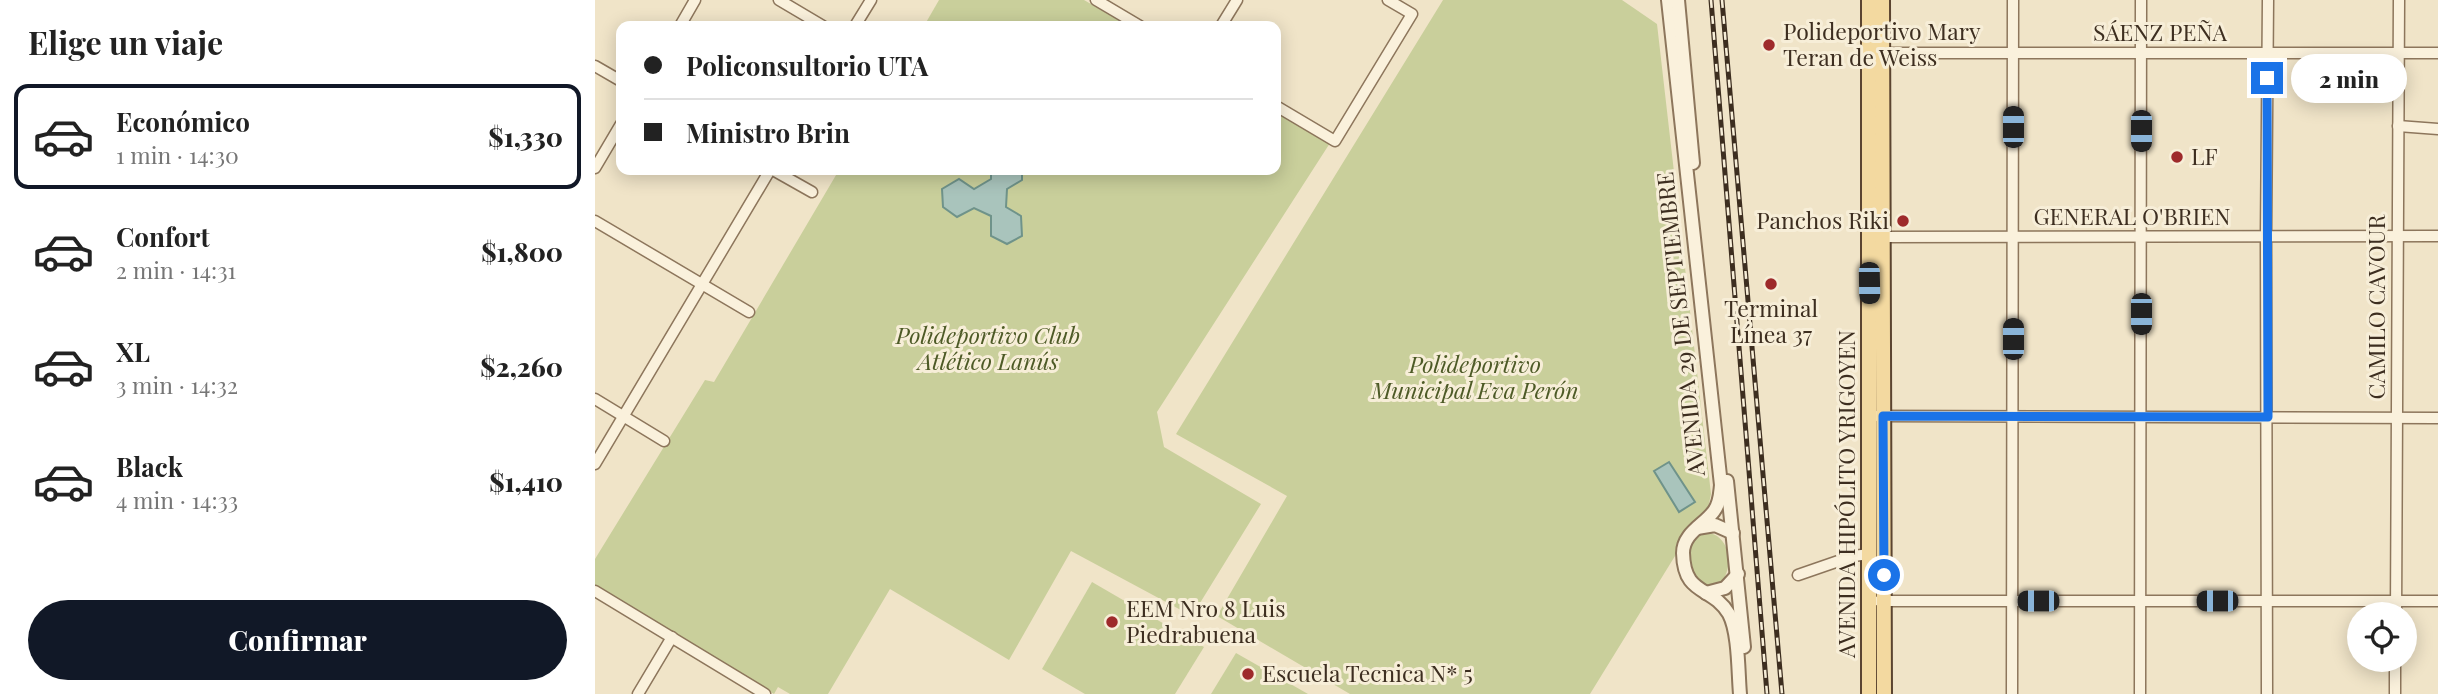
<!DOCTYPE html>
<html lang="es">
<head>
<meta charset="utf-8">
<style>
  :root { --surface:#fff; --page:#f2f2f2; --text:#222; --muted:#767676; --line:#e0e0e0; --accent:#111827 }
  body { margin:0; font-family:"Playfair Display",serif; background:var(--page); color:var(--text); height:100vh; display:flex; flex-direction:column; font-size:26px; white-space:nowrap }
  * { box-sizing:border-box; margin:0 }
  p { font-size:23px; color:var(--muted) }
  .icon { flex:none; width:38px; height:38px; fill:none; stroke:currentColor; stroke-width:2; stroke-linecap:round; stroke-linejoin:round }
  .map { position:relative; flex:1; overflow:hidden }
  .panel { display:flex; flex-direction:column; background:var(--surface); width:595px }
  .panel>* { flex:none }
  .banner { position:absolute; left:21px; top:21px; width:665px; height:154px; border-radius:14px; box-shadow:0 4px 18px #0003; display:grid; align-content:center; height:154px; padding:0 28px; background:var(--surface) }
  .fabs { position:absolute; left:1752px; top:602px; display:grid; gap:14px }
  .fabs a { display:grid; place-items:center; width:70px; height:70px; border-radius:50%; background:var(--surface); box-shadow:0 4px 18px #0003; font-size:35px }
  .end { position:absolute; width:32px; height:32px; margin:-16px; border:9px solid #1a73e8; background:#fff; box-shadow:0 0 0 4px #fff }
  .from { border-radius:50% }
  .bubble { position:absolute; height:49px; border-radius:24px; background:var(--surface); box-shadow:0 4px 18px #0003; font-size:23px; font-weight:800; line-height:49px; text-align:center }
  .car { position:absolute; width:21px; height:42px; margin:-21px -10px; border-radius:9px; box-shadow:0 0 5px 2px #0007; background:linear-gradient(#222 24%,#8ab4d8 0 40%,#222 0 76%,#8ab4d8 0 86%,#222 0) }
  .banner b { display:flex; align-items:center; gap:24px; height:66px; font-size:26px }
  .banner b+b { border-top:2px solid var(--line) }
  .banner i { width:18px; height:18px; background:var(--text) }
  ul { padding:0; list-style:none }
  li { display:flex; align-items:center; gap:21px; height:105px; margin:0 14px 10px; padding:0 14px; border:4px solid transparent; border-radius:14px }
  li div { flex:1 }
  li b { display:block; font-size:26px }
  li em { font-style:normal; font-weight:800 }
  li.active { border-color:var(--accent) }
  li>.icon { width:63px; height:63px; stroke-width:1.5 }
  h2 { padding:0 28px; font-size:32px; line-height:84px }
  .action { display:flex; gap:14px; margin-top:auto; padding:14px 28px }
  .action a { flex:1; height:80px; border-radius:42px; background:var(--accent); color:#fff; font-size:28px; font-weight:800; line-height:80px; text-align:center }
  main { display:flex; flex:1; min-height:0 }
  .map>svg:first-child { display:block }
</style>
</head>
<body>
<main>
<section class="panel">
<h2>Elige un viaje</h2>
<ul>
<li class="active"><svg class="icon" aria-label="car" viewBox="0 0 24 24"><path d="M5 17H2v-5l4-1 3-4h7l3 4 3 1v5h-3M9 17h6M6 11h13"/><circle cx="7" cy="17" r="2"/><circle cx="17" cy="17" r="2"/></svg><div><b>Económico</b><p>1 min · 14:30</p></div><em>$1,330</em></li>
<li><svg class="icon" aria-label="car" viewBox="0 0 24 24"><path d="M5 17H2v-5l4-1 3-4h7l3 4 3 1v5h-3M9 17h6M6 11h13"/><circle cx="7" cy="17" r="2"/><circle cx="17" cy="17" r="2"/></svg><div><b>Confort</b><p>2 min · 14:31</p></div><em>$1,800</em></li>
<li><svg class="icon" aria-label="car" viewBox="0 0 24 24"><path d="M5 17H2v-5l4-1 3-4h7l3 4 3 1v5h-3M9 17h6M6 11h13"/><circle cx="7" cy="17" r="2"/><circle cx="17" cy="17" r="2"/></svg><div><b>XL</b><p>3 min · 14:32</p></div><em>$2,260</em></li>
<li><svg class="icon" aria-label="car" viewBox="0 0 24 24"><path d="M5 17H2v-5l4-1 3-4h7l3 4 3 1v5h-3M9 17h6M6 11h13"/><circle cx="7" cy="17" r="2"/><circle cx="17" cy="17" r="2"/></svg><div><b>Black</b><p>4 min · 14:33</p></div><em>$1,410</em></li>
</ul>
<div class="action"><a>Confirmar</a></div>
</section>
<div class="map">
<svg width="1843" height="694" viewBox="0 0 1843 694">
  <rect width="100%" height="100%" fill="#f0e4c8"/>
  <g fill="#c9cf9b">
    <polygon points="344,0 489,0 534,26 329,26"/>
    <polygon points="848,0 1027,0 1062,24 1116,494 1113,508 1086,536 1080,556 995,694 755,694 622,616 692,496 581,434"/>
    <polygon points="681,111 735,143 562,412 569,447 666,504 597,616 476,551 414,660 295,589 233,694 195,694 183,687 179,694 0,587 0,559 110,380 119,382 244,170 681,170"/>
    <path d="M1111,531C1115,533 1119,534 1122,536C1139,548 1136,577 1121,588C1093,585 1096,569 1093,545L1101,536Z"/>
    <polygon points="497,582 609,647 580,694 490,694 447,669"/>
    <polygon points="641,653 713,694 616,694"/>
  </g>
  <g fill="#a9c4bc" stroke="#6f938a" stroke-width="2">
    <polygon points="396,170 427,170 427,180 412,189 411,207 426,216 427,236 412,244 396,236 396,216 379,208 362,217 348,207 347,189 364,179 379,189 396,179"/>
    <polygon points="1074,462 1100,502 1084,512 1059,471"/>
  </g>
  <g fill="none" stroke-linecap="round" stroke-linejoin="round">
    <defs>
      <g id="minor">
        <polyline points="184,0 228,26"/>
        <polyline points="501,0 545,26"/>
        <polyline points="85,26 100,0"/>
        <polyline points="260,26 276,0"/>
        <polyline points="626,26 642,0"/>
        <polyline points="1286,53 1843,53"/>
        <polyline points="0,66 26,81"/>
        <polyline points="681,106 740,141 817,14 793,0"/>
        <polyline points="1803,126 1843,129"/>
        <polyline points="0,168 26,124"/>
        <polyline points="178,170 217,192"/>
        <polyline points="0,221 154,312"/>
        <polyline points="1284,237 1843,236"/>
        <polyline points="0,399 69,441"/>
        <polyline points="1282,416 1843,418"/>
        <polyline points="0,464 175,170"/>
        <polyline points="1203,575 1258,556 1275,554"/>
        <polyline points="0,591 170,694"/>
        <polyline points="1284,601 1843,601"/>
        <polyline points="1801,614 1804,0"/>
        <polyline points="43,694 77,637"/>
        <polyline points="1417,694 1418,0"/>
        <polyline points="1545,694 1546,0"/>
        <polyline points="1672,694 1671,237 1673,0"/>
        <polyline points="1800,694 1800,660"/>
      </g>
      <g id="tertiary">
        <path d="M1073,0L1126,485C1125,494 1125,503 1119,511C1109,525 1088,533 1088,553C1089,597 1117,585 1134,614C1144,633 1143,672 1145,694"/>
        <polyline points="1083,0 1098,163"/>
        <polyline points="1132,481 1149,647"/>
        <polyline points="1102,528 1120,525 1138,533"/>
        <polyline points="1111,593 1130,588 1143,574"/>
      </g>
      <g id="primary">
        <polyline points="1274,0 1274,694"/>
        <polyline points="1287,0 1289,694"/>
      </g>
    </defs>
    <use href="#minor" stroke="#8d765c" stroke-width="13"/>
    <use href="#tertiary" stroke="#8d765c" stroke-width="16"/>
    <use href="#primary" stroke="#5b4430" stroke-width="18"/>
    <use href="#minor" stroke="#faf1dc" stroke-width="10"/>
    <use href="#tertiary" stroke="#faf1dc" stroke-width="12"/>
    <use href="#primary" stroke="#f3d9a0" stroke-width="14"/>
    <defs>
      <g id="rail">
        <polyline points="1116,0 1172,694"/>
        <polyline points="1127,0 1187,694"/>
      </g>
    </defs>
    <use href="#rail" stroke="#3d2e20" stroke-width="5"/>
    <use href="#rail" stroke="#f7eed8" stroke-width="2.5" stroke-dasharray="8" stroke-linecap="butt"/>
  </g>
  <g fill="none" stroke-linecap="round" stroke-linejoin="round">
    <polyline stroke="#1a73e8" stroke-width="9" points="1289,575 1288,416 1673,417 1672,78"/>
  </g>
  <g fill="#9e2a2b" stroke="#f7eed8" stroke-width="2.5">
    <circle cx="1174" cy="45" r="7"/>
    <circle cx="1582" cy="157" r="7"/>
    <circle cx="1308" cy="221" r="7"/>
    <circle cx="1176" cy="284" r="7"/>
    <circle cx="517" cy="622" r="7"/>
    <circle cx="653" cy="674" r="7"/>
  </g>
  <g text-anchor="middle" stroke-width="6" stroke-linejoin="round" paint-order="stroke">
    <g font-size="23" fill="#3d2e20" stroke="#f7eed8" text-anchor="start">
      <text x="1188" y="40">Polideportivo Mary<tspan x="1188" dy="26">Teran de Weiss</tspan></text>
      <text x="1596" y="165">LF</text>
      <text x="1294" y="229" text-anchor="end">Panchos Riki</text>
      <text x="1176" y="317" text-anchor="middle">Terminal<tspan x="1176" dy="26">Línea 37</tspan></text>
      <text x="531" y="617">EEM Nro 8 Luis<tspan x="531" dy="26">Piedrabuena</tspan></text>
      <text x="667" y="682">Escuela Tecnica N* 5</text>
    </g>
    <g font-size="23" fill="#3d2e20" stroke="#f7eed8">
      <text x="1565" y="41">SÁENZ PEÑA</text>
      <text x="1537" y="225">GENERAL O'BRIEN</text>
      <text transform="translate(1782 307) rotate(-90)" y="8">CAMILO CAVOUR</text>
      <text transform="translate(1086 324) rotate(-96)" y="8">AVENIDA 29 DE SEPTIEMBRE</text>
      <text transform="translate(1252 494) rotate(-90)" y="8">AVENIDA HIPÓLITO YRIGOYEN</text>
    </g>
    <g font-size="23" font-style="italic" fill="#4d5a26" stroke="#f7eed8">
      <text x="393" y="344">Polideportivo Club<tspan x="393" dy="26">Atlético Lanús</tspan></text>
      <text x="880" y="373">Polideportivo<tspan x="880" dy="26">Municipal Eva Perón</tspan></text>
    </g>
  </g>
</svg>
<div class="fabs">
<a><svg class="icon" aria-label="locate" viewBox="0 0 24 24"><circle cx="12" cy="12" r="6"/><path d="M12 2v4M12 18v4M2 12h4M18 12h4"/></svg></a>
</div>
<i class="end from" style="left:1289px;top:575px"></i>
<i class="end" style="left:1672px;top:78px"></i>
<div class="bubble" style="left:1696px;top:54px;width:116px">2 min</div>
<i class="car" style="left:1418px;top:127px;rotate:0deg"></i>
<i class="car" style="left:1546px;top:131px;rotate:180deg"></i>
<i class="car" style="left:1274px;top:283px;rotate:179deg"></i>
<i class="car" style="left:1546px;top:314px;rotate:180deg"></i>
<i class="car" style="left:1418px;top:339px;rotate:0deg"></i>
<i class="car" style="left:1443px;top:601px;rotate:270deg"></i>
<i class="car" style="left:1622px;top:601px;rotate:270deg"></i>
<div class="banner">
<b><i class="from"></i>Policonsultorio UTA</b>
<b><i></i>Ministro Brin</b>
</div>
</div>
</main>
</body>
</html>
